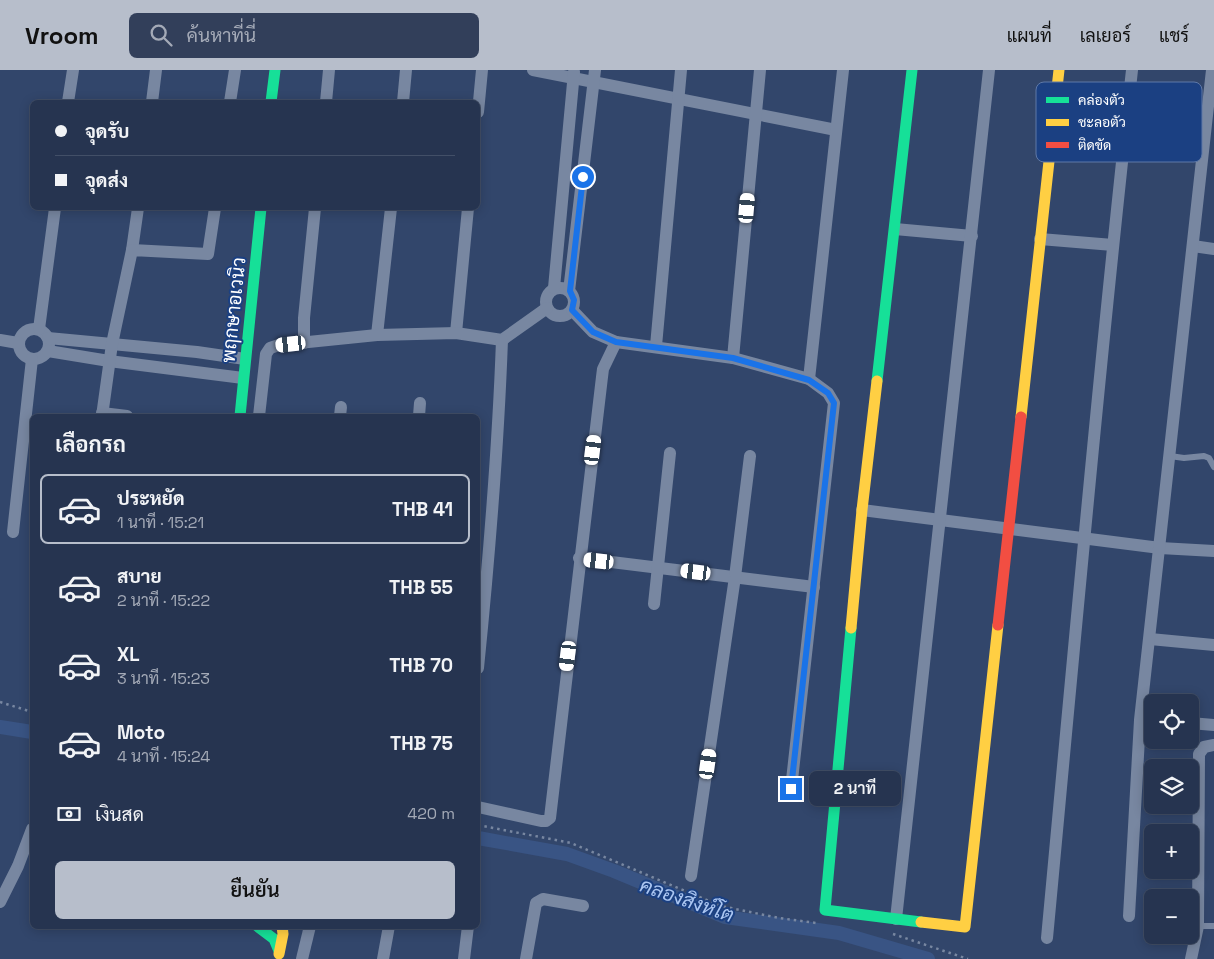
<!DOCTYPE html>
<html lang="th">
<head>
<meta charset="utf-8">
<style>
  :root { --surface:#263450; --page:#323f5a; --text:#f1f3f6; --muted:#a4aab7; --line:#424f67; --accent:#b7becb }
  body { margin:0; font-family:"Space Grotesk",Sarabun,sans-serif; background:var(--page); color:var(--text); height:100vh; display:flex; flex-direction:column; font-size:19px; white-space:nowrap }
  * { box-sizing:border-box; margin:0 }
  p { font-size:16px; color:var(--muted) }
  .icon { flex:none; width:28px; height:28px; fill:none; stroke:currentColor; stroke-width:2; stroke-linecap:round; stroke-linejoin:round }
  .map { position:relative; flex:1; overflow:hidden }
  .panel { position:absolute; left:30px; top:344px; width:450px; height:515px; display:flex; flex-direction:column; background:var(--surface); border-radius:8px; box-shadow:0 2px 12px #0003,0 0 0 1px var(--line) }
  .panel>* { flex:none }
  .top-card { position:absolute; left:30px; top:30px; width:450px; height:110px; border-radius:8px; box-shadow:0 2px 12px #0003,0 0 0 1px var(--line); display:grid; align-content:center; height:110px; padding:0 25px; background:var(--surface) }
  .fabs { position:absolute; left:1144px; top:624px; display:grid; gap:10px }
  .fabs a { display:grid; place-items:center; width:55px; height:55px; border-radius:8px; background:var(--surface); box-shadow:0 2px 12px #0003,0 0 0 1px var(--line); font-size:25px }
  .end { position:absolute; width:22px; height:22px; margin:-11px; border:6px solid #1a73e8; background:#fff; box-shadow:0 0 0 2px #fff }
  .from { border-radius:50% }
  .bubble { position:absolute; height:35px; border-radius:8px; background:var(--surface); box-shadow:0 2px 12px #0003,0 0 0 1px var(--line); font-size:16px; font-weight:600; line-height:35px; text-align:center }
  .car { position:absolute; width:15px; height:30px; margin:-15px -8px; border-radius:6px; box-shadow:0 0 4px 1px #0007; background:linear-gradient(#fff 24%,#345 0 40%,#fff 0 76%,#345 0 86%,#fff 0) }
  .top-card b { display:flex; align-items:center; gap:18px; height:48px; font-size:19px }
  .top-card b+b { border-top:1px solid var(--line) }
  .top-card i { width:12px; height:12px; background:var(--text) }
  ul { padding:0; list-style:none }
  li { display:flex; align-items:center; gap:15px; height:70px; margin:0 10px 8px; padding:0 15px; border:2px solid transparent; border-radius:8px }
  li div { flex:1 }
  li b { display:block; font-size:19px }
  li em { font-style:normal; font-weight:600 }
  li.active { border-color:var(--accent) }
  li>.icon { width:45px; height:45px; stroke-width:1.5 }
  h2 { padding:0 25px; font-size:22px; line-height:60px }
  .pay { display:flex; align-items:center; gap:12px; height:55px; padding:0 25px; font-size:19px }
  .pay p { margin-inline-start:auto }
  .button { display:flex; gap:10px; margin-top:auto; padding:10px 25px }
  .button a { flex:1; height:58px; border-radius:8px; background:var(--accent); color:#111; font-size:20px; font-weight:600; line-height:58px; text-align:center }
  header { display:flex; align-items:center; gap:30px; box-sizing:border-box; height:70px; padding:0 25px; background:var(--accent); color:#111 }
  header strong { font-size:24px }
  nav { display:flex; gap:28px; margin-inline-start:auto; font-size:18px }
  .search { width:350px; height:45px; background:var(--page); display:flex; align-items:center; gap:12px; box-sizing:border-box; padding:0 18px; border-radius:8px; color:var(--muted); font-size:19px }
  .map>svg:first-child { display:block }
</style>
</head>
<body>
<header>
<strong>Vroom</strong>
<div class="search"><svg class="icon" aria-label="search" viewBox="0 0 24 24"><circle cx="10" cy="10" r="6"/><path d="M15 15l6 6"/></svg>ค้นหาที่นี่</div>
<nav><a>แผนที่</a><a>เลเยอร์</a><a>แชร์</a></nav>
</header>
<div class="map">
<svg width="1214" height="889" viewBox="0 0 1214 889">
  <rect width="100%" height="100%" fill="#32466b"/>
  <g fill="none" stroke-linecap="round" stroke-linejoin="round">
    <g stroke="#395484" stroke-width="14">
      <polyline points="0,657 32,662"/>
      <polyline points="478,768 567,784 614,801 725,847 839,863 928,889"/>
    </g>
    <g stroke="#7887a1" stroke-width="2.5" stroke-dasharray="2.5 4" stroke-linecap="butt">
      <polyline points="0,632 32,642"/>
      <polyline points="478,755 571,773 721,836 779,848 816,853"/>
      <polyline points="893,864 968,889"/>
    </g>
    <g stroke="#7887a1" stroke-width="6">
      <polyline points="1170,386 1184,388 1204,386 1209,388 1214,397"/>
      <polyline points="1198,856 1214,856"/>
    </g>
    <g stroke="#7887a1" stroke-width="12">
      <polyline points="533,0 836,60"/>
      <polyline points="68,32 73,0"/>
      <polyline points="152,32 156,0"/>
      <polyline points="230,32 235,0"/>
      <polyline points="326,32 329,0"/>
      <polyline points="403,32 406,0"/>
      <polyline points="478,42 482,0"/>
      <polyline points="895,159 972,166"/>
      <polyline points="1040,169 1113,175"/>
      <polyline points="1193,176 1214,179"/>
      <polyline points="132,180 138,138"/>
      <circle cx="560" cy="232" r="14"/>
      <polyline points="554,218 574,2"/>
      <polyline points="569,221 595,0"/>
      <polyline points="572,240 593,262 616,272 733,288 809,309 828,323 834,333 791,719"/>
      <circle cx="34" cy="274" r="15"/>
      <polyline points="39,259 55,138"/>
      <polyline points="456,263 468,138"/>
      <polyline points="377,265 391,138"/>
      <polyline points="48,268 197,282 245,289"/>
      <polyline points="0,270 18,273"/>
      <polyline points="304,273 304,248 315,138"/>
      <polyline points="656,276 681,0"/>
      <polyline points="48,281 109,291 243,308"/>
      <polyline points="733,288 760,0"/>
      <polyline points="809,309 843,0"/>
      <polyline points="102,343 127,346"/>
      <polyline points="102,346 112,274 132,180 208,184 215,138"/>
      <polyline points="259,346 266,284 270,278 279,275 377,265 456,263 502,270 547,238"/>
      <polyline points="340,346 341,337"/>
      <polyline points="419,346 420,333"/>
      <polyline points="862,440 1160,478 1214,481"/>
      <polyline points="13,462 32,289"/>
      <polyline points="579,488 814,517"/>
      <polyline points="654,534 670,383"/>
      <polyline points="1150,569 1214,575"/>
      <path d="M478,598C489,489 498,380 502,270"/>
      <polyline points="1190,653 1214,655"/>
      <polyline points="478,737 541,751 546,751 550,748 602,307 603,299 616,272"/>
      <polyline points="691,806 735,507 750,386"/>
      <polyline points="0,832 18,796 32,759"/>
      <polyline points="1129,846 1140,650 1212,0"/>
      <polyline points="896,849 989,0"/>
      <path d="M1047,868C1074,579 1100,289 1132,0"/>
      <polyline points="302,889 310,856"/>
      <polyline points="383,889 389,856"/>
      <polyline points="464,889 468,856"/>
      <polyline points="526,889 536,833 543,829 583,836"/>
      <polyline points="1191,889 1198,856 1199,684 1204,677 1214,675"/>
    </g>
    <g stroke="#16e098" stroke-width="11">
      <polyline points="271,32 275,0"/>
      <polyline points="877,311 912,0"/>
      <polyline points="240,346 261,138"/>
      <polyline points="851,558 825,840 921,852"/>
      <polyline points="257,856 274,869 279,881"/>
    </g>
    <g stroke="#ffcf43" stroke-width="11">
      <polyline points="1021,347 1059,0"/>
      <polyline points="851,558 862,440 877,311"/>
      <polyline points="921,852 965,857 998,555"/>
      <polyline points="279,884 283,864 282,856"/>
    </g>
    <polyline stroke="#f24e42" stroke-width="11" points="998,555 1021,347"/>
  </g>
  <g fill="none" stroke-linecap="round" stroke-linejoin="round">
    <polyline stroke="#1a73e8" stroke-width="6" points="583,107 570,221 574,230 572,240 593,262 616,272 733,288 809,310 828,323 834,333 791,719"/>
  </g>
  <g text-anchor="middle" stroke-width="4" stroke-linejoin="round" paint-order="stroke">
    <g font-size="19" fill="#fff" stroke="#1b4082">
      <text transform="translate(233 240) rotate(-84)" y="7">พฤกษาอเวนิว</text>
    </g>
    <g font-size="20" font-style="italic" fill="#abc6f2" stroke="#1b4082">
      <text transform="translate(687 830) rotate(19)" y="7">คลองสิงห์โต</text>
    </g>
  </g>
  <rect x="1036" y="12" width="166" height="80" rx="8" fill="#1b4082" stroke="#5f79a8" stroke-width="1"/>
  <rect x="1046" y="27" width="23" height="6" fill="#16e098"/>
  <rect x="1046" y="49" width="23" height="7" fill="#ffcf43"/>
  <rect x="1046" y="72" width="23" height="6" fill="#f24e42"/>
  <g font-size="14" fill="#fff">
    <text x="1078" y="35">คล่องตัว</text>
    <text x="1078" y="57">ชะลอตัว</text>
    <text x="1078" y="80">ติดขัด</text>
  </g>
</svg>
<div class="fabs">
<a><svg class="icon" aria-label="locate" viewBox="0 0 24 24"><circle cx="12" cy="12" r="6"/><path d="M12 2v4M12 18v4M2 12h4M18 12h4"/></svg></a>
<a><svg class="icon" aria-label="layers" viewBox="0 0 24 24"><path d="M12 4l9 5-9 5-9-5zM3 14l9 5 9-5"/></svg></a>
<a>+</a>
<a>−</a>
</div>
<i class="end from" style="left:583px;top:107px"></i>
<i class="end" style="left:791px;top:719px"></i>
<div class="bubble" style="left:809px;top:701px;width:92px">2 นาที</div>
<i class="car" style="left:747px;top:138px;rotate:5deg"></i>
<i class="car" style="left:291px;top:274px;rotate:264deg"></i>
<i class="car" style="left:593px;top:380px;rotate:7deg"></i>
<i class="car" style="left:599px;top:491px;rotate:276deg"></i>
<i class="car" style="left:696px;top:502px;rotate:277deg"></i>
<i class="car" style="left:568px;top:586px;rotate:187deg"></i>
<i class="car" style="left:708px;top:694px;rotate:8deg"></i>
<div class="top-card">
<b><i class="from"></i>จุดรับ</b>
<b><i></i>จุดส่ง</b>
</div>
<section class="panel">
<h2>เลือกรถ</h2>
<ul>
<li class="active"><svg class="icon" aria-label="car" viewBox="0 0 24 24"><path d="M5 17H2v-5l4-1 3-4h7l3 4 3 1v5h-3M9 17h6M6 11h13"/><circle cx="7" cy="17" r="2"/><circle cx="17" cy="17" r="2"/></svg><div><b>ประหยัด</b><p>1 นาที · 15:21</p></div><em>THB 41</em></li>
<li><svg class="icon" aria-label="car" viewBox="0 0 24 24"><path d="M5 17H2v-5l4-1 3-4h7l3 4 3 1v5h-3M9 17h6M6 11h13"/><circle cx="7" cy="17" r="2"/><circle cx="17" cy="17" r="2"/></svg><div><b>สบาย</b><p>2 นาที · 15:22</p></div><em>THB 55</em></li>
<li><svg class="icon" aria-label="car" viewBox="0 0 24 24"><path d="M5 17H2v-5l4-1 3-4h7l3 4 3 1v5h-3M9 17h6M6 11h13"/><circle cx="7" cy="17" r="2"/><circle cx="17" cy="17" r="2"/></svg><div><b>XL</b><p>3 นาที · 15:23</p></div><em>THB 70</em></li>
<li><svg class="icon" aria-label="car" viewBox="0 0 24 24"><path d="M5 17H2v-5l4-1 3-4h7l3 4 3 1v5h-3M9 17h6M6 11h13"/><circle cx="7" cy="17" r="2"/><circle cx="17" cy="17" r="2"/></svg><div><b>Moto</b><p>4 นาที · 15:24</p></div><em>THB 75</em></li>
</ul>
<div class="pay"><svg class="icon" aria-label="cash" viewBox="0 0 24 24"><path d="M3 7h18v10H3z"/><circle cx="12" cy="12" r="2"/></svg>เงินสด<p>420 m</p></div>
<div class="button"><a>ยืนยัน</a></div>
</section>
</div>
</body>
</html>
